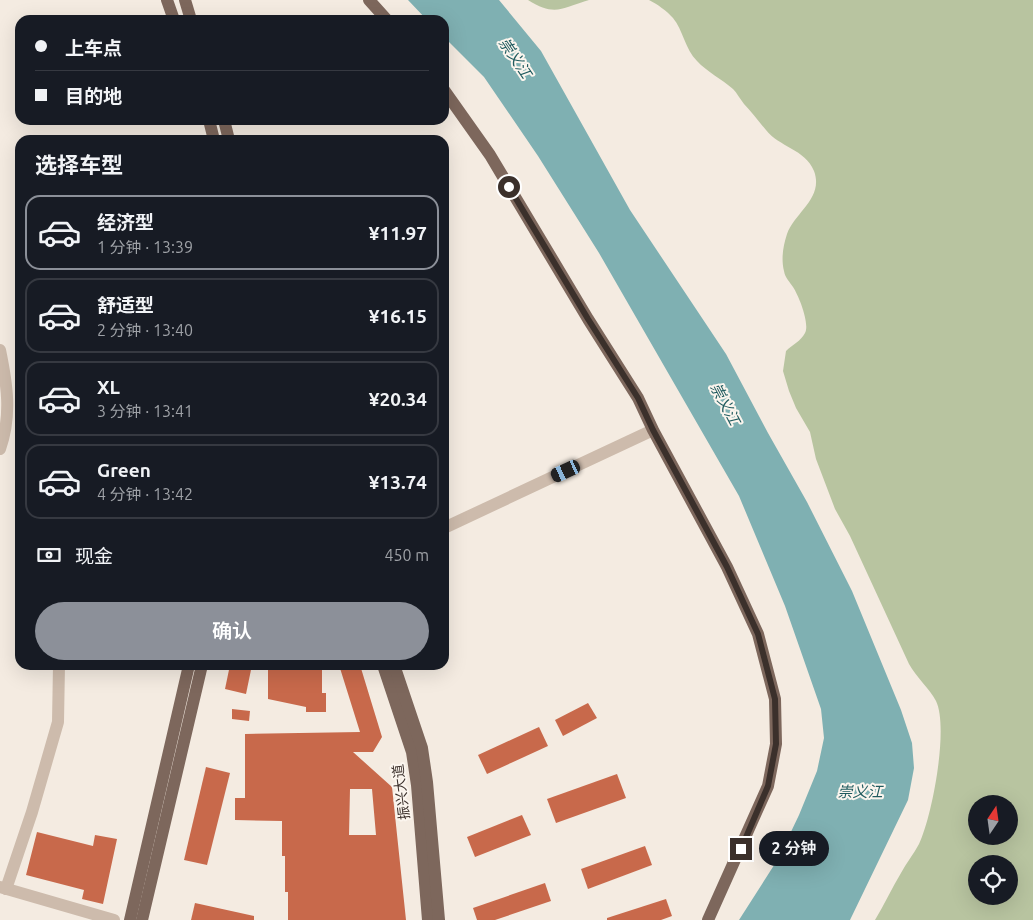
<!DOCTYPE html>
<html lang="zh">
<head>
<meta charset="utf-8">
<style>
  :root { --surface:#171b24; --page:#20242c; --text:#f1f3f6; --muted:#9ea1a6; --line:#363941; --accent:#8c9099 }
  body { margin:0; font-family:Ubuntu,"Noto Sans SC",sans-serif; background:var(--page); color:var(--text); height:100vh; display:flex; flex-direction:column; font-size:19px; white-space:nowrap }
  * { box-sizing:border-box; margin:0 }
  p { font-size:16px; color:var(--muted) }
  .icon { flex:none; width:28px; height:28px; fill:none; stroke:currentColor; stroke-width:2; stroke-linecap:round; stroke-linejoin:round }
  .map { position:relative; flex:1; overflow:hidden }
  .sheet { position:absolute; left:15px; top:135px; width:434px; height:535px; display:flex; flex-direction:column; background:var(--surface); border-radius:15px; box-shadow:0 5px 20px #0002 }
  .sheet>* { flex:none }
  .hud { position:absolute; left:15px; top:15px; width:434px; height:110px; border-radius:15px; box-shadow:0 5px 20px #0002; display:grid; align-content:center; height:110px; padding:0 20px; background:var(--surface) }
  .needle { width:32px; rotate:13deg }
  .controls { position:absolute; left:968px; top:795px; display:grid; gap:10px }
  .controls a { display:grid; place-items:center; width:50px; height:50px; border-radius:50%; background:var(--surface); box-shadow:0 5px 20px #0002; font-size:25px }
  .end { position:absolute; width:22px; height:22px; margin:-11px; border:6px solid #3b302b; background:#fff; box-shadow:0 0 0 2px #fff }
  .from { border-radius:50% }
  .bubble { position:absolute; height:35px; border-radius:18px; background:var(--surface); box-shadow:0 5px 20px #0002; font-size:16px; font-weight:600; line-height:35px; text-align:center }
  .car { position:absolute; width:15px; height:30px; margin:-15px -8px; border-radius:6px; box-shadow:0 0 4px 1px #0007; background:linear-gradient(#222 24%,#8ab4d8 0 40%,#222 0 76%,#8ab4d8 0 86%,#222 0) }
  .hud b { display:flex; align-items:center; gap:18px; height:48px; font-size:19px }
  .hud b+b { border-top:1px solid var(--line) }
  .hud i { width:12px; height:12px; background:var(--text) }
  ul { padding:0; list-style:none }
  li { display:flex; align-items:center; gap:15px; height:75px; margin:0 10px 8px; padding:0 10px; border:2px solid var(--line); border-radius:15px }
  li div { flex:1 }
  li b { display:block; font-size:19px }
  li em { font-style:normal; font-weight:600 }
  li.active { border-color:var(--accent) }
  li>.icon { width:45px; height:45px; stroke-width:1.5 }
  h2 { padding:0 20px; font-size:22px; line-height:60px }
  .pay { display:flex; align-items:center; gap:12px; height:55px; padding:0 20px; font-size:19px }
  .pay p { margin-inline-start:auto }
  .primary-button { display:flex; gap:10px; margin-top:auto; padding:10px 20px }
  .primary-button a { flex:1; height:58px; border-radius:30px; background:var(--accent); color:#fff; font-size:20px; font-weight:600; line-height:58px; text-align:center }
  .map>svg:first-child { display:block }
</style>
</head>
<body>
<div class="map">
<svg width="1033" height="920" viewBox="0 0 1033 920">
  <rect width="100%" height="100%" fill="#f4ebe1"/>
  <g fill="#b8c4a0" fill-rule="evenodd">
    <path d="M528,0H589C562,8 555,17 528,0Z"/>
    <path d="M649,0H1033V920H875C884,905 892,888 901,873C906,863 914,854 919,844C932,817 949,728 936,701C930,689 916,677 909,664L850,536L835,509L816,459L810,432L796,408L789,391L783,371L786,351C792,345 801,341 805,333C810,324 799,296 793,287C790,282 785,278 784,271C781,259 783,246 787,234C795,212 824,198 814,171C805,149 779,147 766,130C758,121 752,112 744,104C740,99 737,93 733,89C722,79 707,72 697,61C685,49 683,30 673,18C667,11 657,4 649,0ZM976,804H1009V836H976ZM976,864H1009V896H976Z"/>
  </g>
  <polygon fill="#7fb0b2" points="408,0 499,0 541,51 630,210 726,354 768,433 807,502 852,591 901,710 912,743 914,768 908,800 850,920 739,920 778,859 799,815 817,771 824,738 821,709 785,606 739,496 599,253 538,156 484,77 444,37 444,20 427,20"/>
  <g fill="#c8694b" fill-rule="evenodd">
    <polygon points="230,665 252,665 246,694 225,689"/>
    <polygon points="268,665 322,665 322,693 326,693 326,712 306,712 306,707 268,699"/>
    <path d="M339,665H360L382,737L373,752H353L392,787L406,920H288V892H285V856H282V821L235,820V798H245V734L360,732ZM350,789H372L376,835H349Z"/>
    <polygon points="588,703 597,718 563,736 555,720"/>
    <polygon points="232,709 250,711 249,721 232,719"/>
    <polygon points="539,727 548,746 487,774 478,755"/>
    <polygon points="206,767 230,773 207,865 184,860"/>
    <polygon points="617,774 626,798 556,823 547,799"/>
    <polygon points="522,815 531,835 475,857 467,837"/>
    <polygon points="37,832 93,846 95,835 117,839 103,904 82,899 84,890 26,875"/>
    <polygon points="645,846 652,865 588,889 581,869"/>
    <polygon points="545,883 551,901 495,920 477,920 473,908"/>
    <polygon points="666,899 672,916 661,920 607,920 607,918"/>
    <polygon points="195,903 254,916 254,920 191,920"/>
  </g>
  <g fill="none" stroke-linecap="round" stroke-linejoin="round">
    <g stroke="#cdbbac" stroke-width="12">
      <path d="M0,350C7,384 12,415 0,449"/>
      <polyline points="444,528 653,430"/>
      <polyline points="0,887 114,920"/>
      <polyline points="6,889 32,812 58,722 59,665"/>
    </g>
    <g stroke="#7d675c" stroke-width="12">
      <polyline points="167,0 174,20"/>
      <polyline points="185,0 191,20"/>
      <polyline points="369,0 387,20"/>
      <polyline points="444,90 490,155 588,319 638,398 653,430 727,567 758,634 775,699 776,744 768,786 708,920"/>
      <polyline points="209,120 214,140"/>
      <polyline points="224,120 229,140"/>
      <polyline points="383,665 412,752 417,785 428,920"/>
      <polyline points="394,665 422,748 427,782 439,920"/>
      <polyline points="130,920 189,665"/>
      <polyline points="142,920 202,665"/>
    </g>
  </g>
  <g fill="none" stroke-linecap="round" stroke-linejoin="round">
    <polyline stroke="#3b302b" stroke-width="6" points="509,187 588,319 638,398 653,430 727,567 758,634 775,699 776,744 768,786 741,849"/>
  </g>
  <g text-anchor="middle" stroke-width="4" stroke-linejoin="round" paint-order="stroke">
    <g font-size="14" fill="#3b302b" stroke="#fbf5ee">
      <text transform="translate(401 792) rotate(-97)" y="5">振兴大道</text>
    </g>
    <g font-size="15" font-style="italic" fill="#1f5a5e" stroke="#fbf5ee">
      <text transform="translate(515 58) rotate(56)" y="5">崇义江</text>
      <text transform="translate(725 404) rotate(62)" y="5">崇义江</text>
      <text x="860" y="797">崇义江</text>
    </g>
  </g>
</svg>
<div class="controls">
<a><svg class="needle" viewBox="-14 -14 28 28"><path d="M0-13l5 13h-10z" fill="#e53935"/><path d="M0 13l5-13h-10z" fill="#9ea1a6"/></svg></a>
<a><svg class="icon" aria-label="locate" viewBox="0 0 24 24"><circle cx="12" cy="12" r="6"/><path d="M12 2v4M12 18v4M2 12h4M18 12h4"/></svg></a>
</div>
<i class="end from" style="left:509px;top:187px"></i>
<i class="end" style="left:741px;top:849px"></i>
<div class="bubble" style="left:759px;top:831px;width:70px">2 分钟</div>
<i class="car" style="left:566px;top:471px;rotate:245deg"></i>
<div class="hud">
<b><i class="from"></i>上车点</b>
<b><i></i>目的地</b>
</div>
<section class="sheet">
<h2>选择车型</h2>
<ul>
<li class="active"><svg class="icon" aria-label="car" viewBox="0 0 24 24"><path d="M5 17H2v-5l4-1 3-4h7l3 4 3 1v5h-3M9 17h6M6 11h13"/><circle cx="7" cy="17" r="2"/><circle cx="17" cy="17" r="2"/></svg><div><b>经济型</b><p>1 分钟 · 13:39</p></div><em>¥11.97</em></li>
<li><svg class="icon" aria-label="car" viewBox="0 0 24 24"><path d="M5 17H2v-5l4-1 3-4h7l3 4 3 1v5h-3M9 17h6M6 11h13"/><circle cx="7" cy="17" r="2"/><circle cx="17" cy="17" r="2"/></svg><div><b>舒适型</b><p>2 分钟 · 13:40</p></div><em>¥16.15</em></li>
<li><svg class="icon" aria-label="car" viewBox="0 0 24 24"><path d="M5 17H2v-5l4-1 3-4h7l3 4 3 1v5h-3M9 17h6M6 11h13"/><circle cx="7" cy="17" r="2"/><circle cx="17" cy="17" r="2"/></svg><div><b>XL</b><p>3 分钟 · 13:41</p></div><em>¥20.34</em></li>
<li><svg class="icon" aria-label="car" viewBox="0 0 24 24"><path d="M5 17H2v-5l4-1 3-4h7l3 4 3 1v5h-3M9 17h6M6 11h13"/><circle cx="7" cy="17" r="2"/><circle cx="17" cy="17" r="2"/></svg><div><b>Green</b><p>4 分钟 · 13:42</p></div><em>¥13.74</em></li>
</ul>
<div class="pay"><svg class="icon" aria-label="cash" viewBox="0 0 24 24"><path d="M3 7h18v10H3z"/><circle cx="12" cy="12" r="2"/></svg>现金<p>450 m</p></div>
<div class="primary-button"><a>确认</a></div>
</section>
</div>
</body>
</html>
